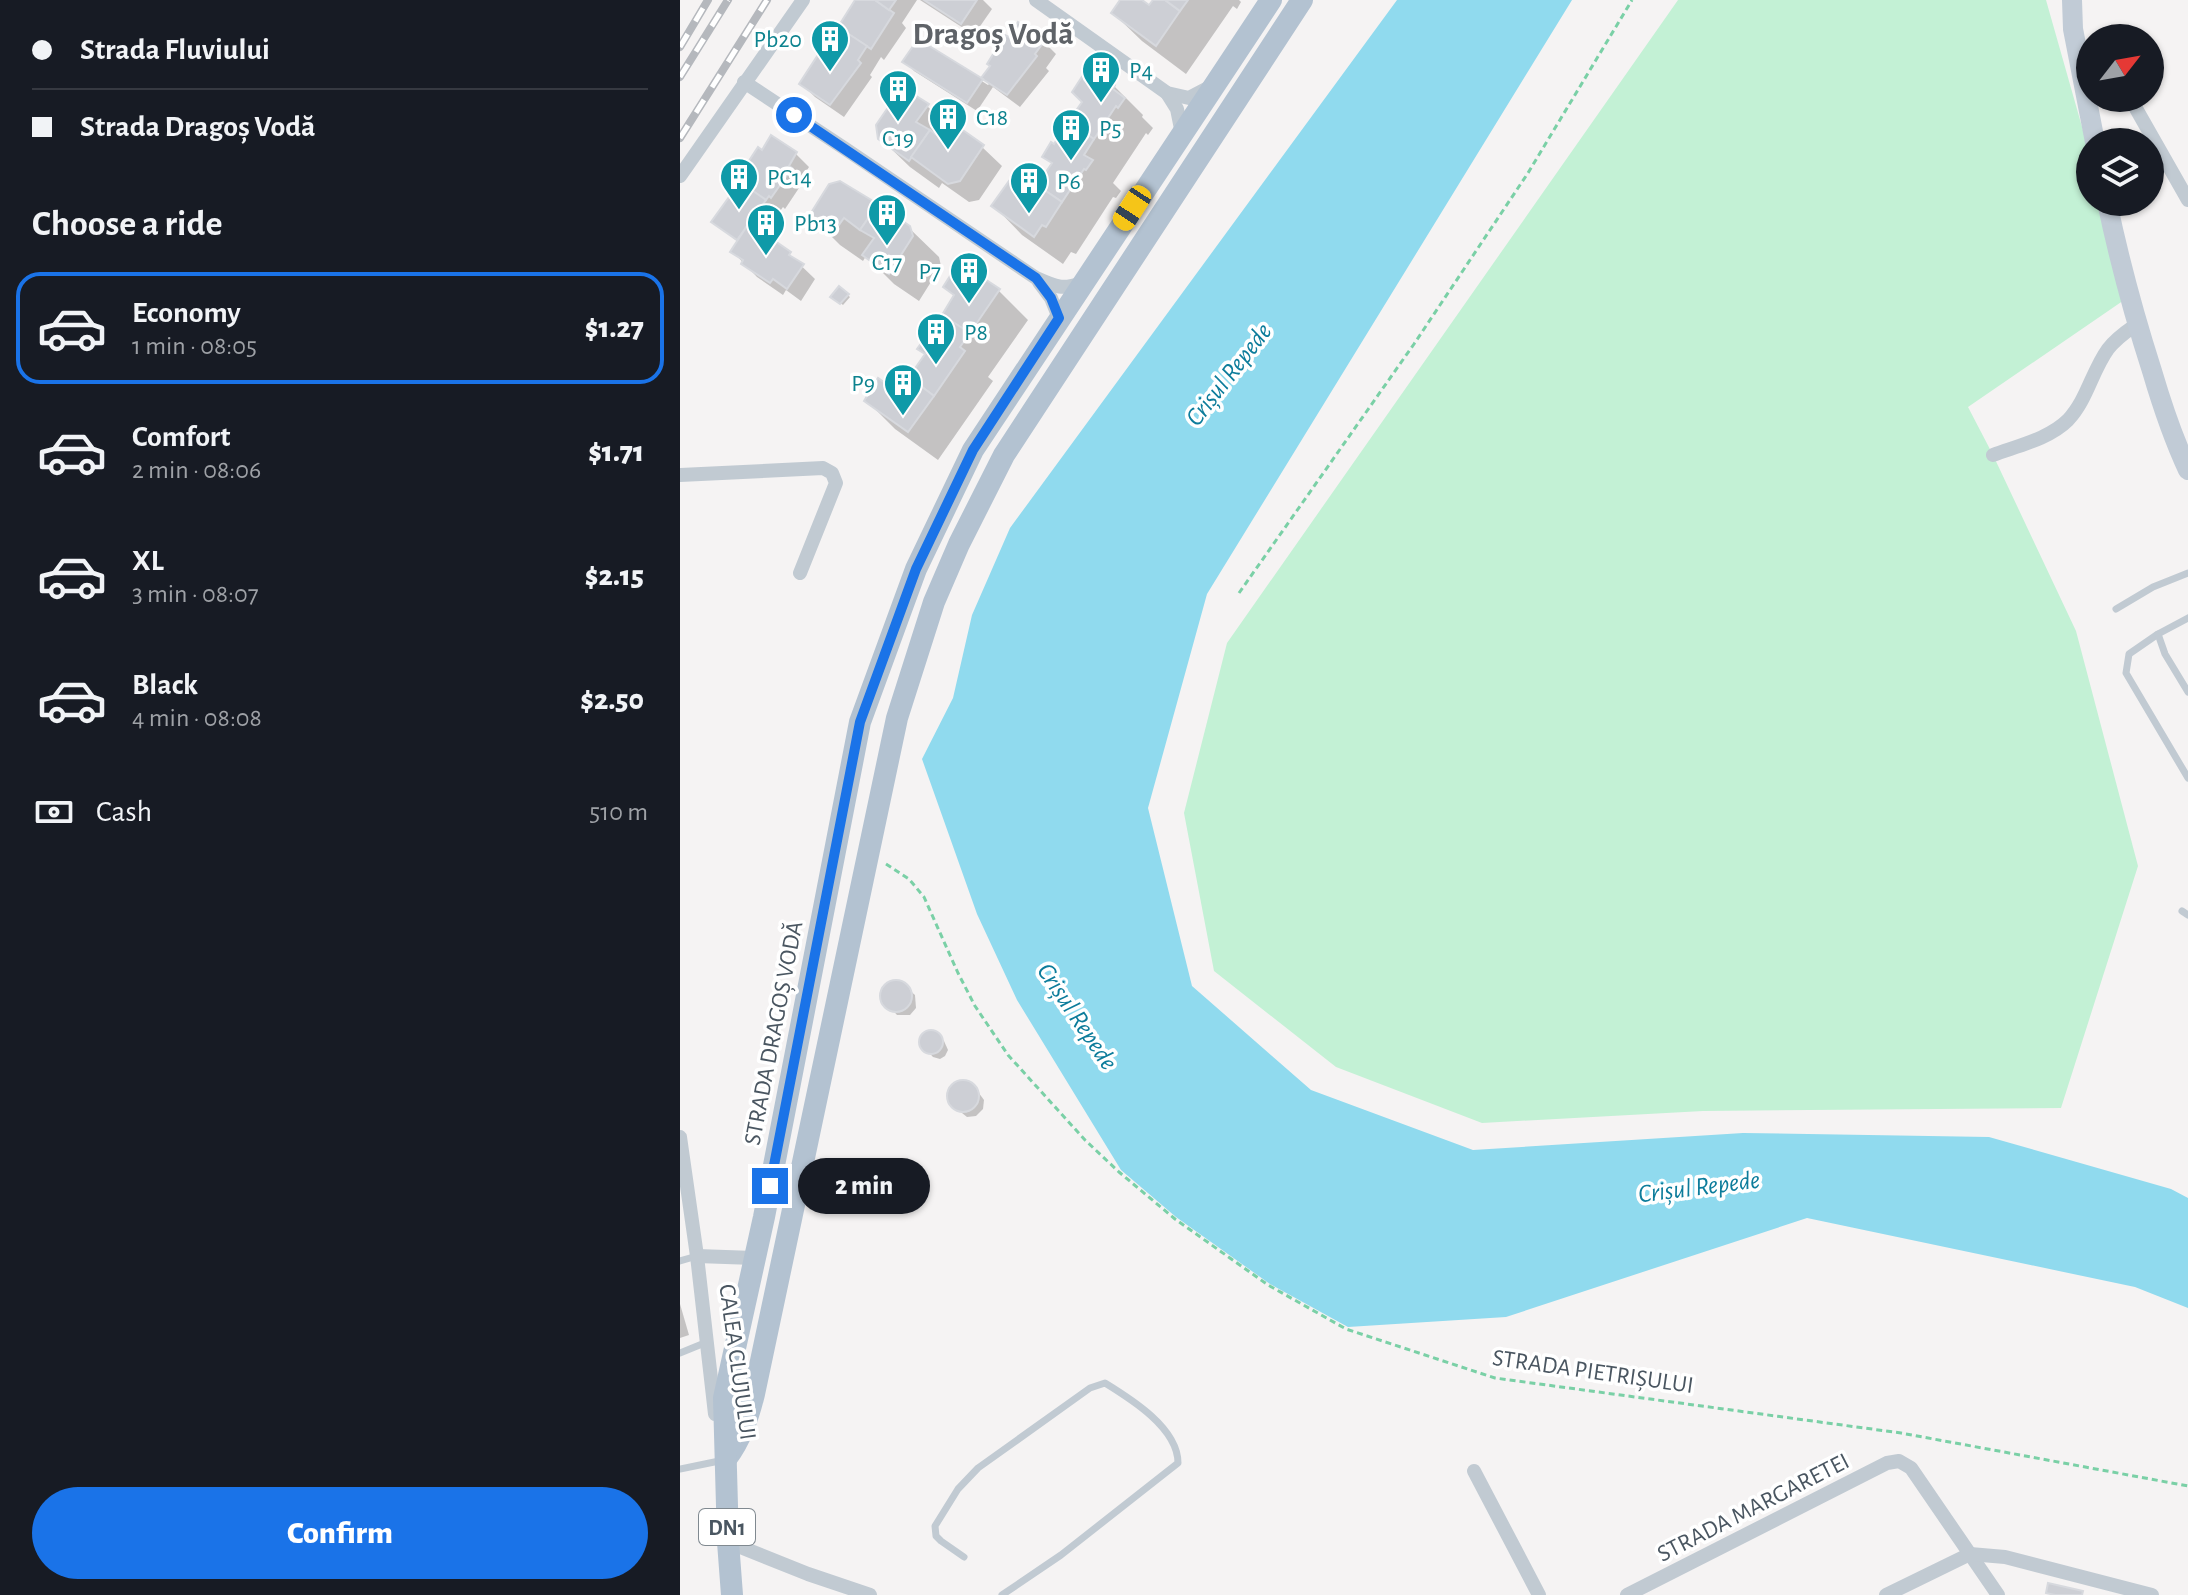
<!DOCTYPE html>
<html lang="en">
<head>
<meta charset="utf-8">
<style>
  :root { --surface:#171b24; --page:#242831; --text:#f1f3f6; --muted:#9ea1a6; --line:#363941; --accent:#1a73e8 }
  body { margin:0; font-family:"Alegreya Sans",sans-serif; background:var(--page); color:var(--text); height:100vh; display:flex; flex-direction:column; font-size:30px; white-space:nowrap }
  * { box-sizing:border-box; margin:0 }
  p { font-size:26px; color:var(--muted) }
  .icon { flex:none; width:44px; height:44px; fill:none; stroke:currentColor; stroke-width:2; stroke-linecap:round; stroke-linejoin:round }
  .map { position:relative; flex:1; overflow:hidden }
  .panel { display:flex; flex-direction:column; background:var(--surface); width:680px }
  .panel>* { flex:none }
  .guide { display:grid; align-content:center; height:176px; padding:0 32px; background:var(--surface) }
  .needle { width:52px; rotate:59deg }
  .tools { position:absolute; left:1396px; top:24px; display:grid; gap:16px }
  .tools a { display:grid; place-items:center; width:88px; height:88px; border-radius:50%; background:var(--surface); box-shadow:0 2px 6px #0004; font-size:40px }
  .end { position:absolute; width:36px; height:36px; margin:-18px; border:10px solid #1a73e8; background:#fff; box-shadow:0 0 0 4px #fff }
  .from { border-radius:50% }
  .bubble { position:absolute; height:56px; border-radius:28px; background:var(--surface); box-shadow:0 2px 6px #0004; font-size:26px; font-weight:800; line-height:56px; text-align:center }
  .car { position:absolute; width:24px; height:48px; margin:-24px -12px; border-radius:10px; box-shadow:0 0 6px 2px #0007; background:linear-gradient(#f5c518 24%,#345 0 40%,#f5c518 0 76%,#345 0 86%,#f5c518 0) }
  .guide b { display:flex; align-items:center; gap:28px; height:76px; font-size:30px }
  .guide b+b { border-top:2px solid var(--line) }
  .guide i { width:20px; height:20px; background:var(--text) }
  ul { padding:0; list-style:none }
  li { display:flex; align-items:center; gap:24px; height:112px; margin:0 16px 12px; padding:0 16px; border:4px solid transparent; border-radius:24px }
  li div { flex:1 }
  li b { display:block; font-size:30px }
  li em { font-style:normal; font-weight:800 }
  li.current { border-color:var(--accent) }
  li>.icon { width:72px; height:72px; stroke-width:1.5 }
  h2 { padding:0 32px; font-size:36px; line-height:96px }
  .pay { display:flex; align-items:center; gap:20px; height:88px; padding:0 32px; font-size:30px }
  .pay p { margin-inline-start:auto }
  .action { display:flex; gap:16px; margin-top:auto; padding:16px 32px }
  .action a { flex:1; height:92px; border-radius:48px; background:var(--accent); color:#fff; font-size:32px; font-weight:800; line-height:92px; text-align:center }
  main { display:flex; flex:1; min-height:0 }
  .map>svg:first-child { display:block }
</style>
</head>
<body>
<main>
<section class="panel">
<div class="guide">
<b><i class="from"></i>Strada Fluviului</b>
<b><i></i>Strada Dragoș Vodă</b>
</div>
<h2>Choose a ride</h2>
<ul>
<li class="current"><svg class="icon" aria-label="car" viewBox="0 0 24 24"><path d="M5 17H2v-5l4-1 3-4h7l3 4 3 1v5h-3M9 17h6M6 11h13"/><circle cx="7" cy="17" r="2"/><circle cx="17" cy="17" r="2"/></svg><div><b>Economy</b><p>1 min · 08:05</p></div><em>$1.27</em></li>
<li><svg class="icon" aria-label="car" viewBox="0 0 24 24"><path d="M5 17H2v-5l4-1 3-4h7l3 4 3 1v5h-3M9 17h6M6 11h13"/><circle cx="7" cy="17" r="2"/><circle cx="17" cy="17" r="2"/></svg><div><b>Comfort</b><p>2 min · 08:06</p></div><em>$1.71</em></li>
<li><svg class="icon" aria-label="car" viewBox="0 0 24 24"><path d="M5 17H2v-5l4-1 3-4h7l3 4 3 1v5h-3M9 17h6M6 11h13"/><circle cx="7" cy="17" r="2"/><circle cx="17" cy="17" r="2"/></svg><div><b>XL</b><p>3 min · 08:07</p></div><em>$2.15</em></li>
<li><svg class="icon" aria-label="car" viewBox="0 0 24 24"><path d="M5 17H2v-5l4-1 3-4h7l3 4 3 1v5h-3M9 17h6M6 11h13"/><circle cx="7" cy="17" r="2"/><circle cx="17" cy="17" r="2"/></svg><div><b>Black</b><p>4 min · 08:08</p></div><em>$2.50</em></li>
</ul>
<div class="pay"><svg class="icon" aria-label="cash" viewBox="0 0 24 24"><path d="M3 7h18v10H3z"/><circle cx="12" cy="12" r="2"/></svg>Cash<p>510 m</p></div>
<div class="action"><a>Confirm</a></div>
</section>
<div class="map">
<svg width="1508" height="1595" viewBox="0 0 1508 1595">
  <rect width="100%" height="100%" fill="#f5f3f3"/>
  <polygon fill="#c3f1d5" points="998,0 1366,0 1410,155 1410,202 1423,202 1450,296 1288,407 1313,455 1396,631 1458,866 1381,1108 1023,1111 802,1123 656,1067 534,971 504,813 547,643"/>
  <polygon fill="#90daee" points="717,0 892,0 527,594 468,808 512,986 631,1090 793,1150 1063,1133 1309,1137 1491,1189 1508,1198 1508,1308 1455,1287 1127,1218 826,1317 668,1327 590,1284 496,1217 441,1170 337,1000 297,914 242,759 273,698 292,615 330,528"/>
  <g fill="#0003">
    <polygon points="177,0 237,0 222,23 226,28 204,60 201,57 190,75 192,77 164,117 135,97 122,84 151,48"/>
    <polygon points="240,0 303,0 312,9 294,35"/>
    <polygon points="442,0 458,0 470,8 476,0 559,0 561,2 557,9 553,6 506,74 462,41 433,13"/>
    <polygon points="238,41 308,85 309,84 303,78 363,41 376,54 366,68 369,71 340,107 313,87 297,111 234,71 225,61"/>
    <polygon points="434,86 463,115 462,117 473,128 468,135 466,133 433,183 441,191 436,198 433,197 396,254 391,252 383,264 342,235 314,206 350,199 373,165 364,156"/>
    <polygon points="247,106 275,133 302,147 322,166 299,200 289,202 262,183 259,188 230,167 200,138"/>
    <polygon points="116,154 129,167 121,180 123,182 105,209 103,207 83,235 109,254 135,279 121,301 106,290 103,295 77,277 52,251 58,242 34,222"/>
    <polygon points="151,186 229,228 259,257 261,266 239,301 214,284 186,256 183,261 160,245 131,216"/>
    <polygon points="279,264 319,291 348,320 308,377 313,381 258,460 215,429 186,400 219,395 246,355 275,297 265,287"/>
    <polygon points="159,289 170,297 163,305 153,297"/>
    <polygon points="212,982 221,983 235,995 236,1008 230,1015 217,1015 204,1000 203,991"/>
    <polygon points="249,1033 258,1035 264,1041 268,1050 265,1056 260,1059 253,1057 242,1045 244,1036"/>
    <polygon points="284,1081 293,1085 304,1100 303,1109 296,1116 287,1117 272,1105 269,1096 271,1087"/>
    <polygon points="0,1304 9,1335 0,1338"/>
  </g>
  <g fill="#cdcfd5" stroke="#d7d9de" stroke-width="2">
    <polygon points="175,0 195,0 214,13 191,49 158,27"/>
    <polygon points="195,0 216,0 209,10"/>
    <polygon points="244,0 297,0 281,24"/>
    <polygon points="440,0 462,0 469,5 473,0 485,0 500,11 476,46 431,13"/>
    <polygon points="485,0 508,0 500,11"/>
    <polygon points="338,22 365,40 355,54 357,56 327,95 301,78 310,66 307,64 325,35 329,37"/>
    <polygon points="161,29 187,46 178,60 181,63 150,105 119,84 147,41 151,44"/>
    <polygon points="238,39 303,79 287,103 222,62"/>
    <polygon points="409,66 435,85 433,89 445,98 438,108 436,106 414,139 388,122 402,102 392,92"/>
    <polygon points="222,87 249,104 236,122 250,130 229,161 198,139 196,125"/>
    <polygon points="388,122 414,139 404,155 413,160 406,170 404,169 382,202 357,185 372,163 362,157 371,142 374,144"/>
    <polygon points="277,126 304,145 280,181 268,184 231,157 250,130 266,142"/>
    <polygon points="91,135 117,152 109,166 112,168 91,198 89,196 86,200 60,182 63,178 59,176 78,147 82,150"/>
    <polygon points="160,181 198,204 180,230 164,218 153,233 129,216 149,184"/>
    <polygon points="329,181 350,196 357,185 382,202 366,227 362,225 354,237 311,206"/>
    <polygon points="60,182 86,200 57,240 31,222"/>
    <polygon points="198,204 230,226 233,236 209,274 182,255 194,238 180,230"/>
    <polygon points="67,226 80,235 82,232 111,252 109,255 124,264 107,289 93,279 90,283 61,264 63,260 50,252"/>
    <polygon points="279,262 320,289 290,333 262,315 274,295 263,287"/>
    <polygon points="159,286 169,294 160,304 150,297"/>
    <polygon points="262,315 290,333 280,347 285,351 254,396 229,377 245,354 237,349"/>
    <polygon points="229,377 254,396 228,432 184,401 198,378 218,392"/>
    <circle cx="216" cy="996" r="16"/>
    <circle cx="251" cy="1042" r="12"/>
    <circle cx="283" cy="1096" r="16"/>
    <polygon points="1368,1583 1403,1591 1402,1595 1375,1595 1366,1593"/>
  </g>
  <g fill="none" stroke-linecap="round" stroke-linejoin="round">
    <g stroke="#7ad0a6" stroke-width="3" stroke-dasharray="6 4" stroke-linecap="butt">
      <polyline points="559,593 734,344 848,173 952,0"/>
      <polyline points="206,864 229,879 244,897 278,973 295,1006 328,1055 405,1140 439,1172 495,1219 588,1285 666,1329 815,1378 1221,1433 1508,1486"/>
    </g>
    <g stroke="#c1cad2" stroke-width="7">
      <polyline points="1436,609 1473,587 1508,573"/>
      <polyline points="1508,618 1478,634 1449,654 1446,673 1508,778"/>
      <polyline points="1478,634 1485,654 1508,692"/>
      <polyline points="1502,911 1508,915"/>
      <polyline points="0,1261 17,1256"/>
      <polyline points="0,1353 27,1342"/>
      <polyline points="0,1469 44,1460"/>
      <path d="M284,1557L261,1541L256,1536L255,1526L278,1489L298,1468L410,1388L425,1383C451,1399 498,1428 498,1463L381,1555L322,1595"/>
    </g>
    <g stroke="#c1cad2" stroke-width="14">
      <polyline points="356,0 487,93 509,98 530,87"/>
      <path d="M64,82L164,148L356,278C376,287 382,290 402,283"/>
      <polyline points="487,93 497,109 502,134"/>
      <polyline points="1450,98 1508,200"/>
      <polyline points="0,176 123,0"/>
      <polyline points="359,282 371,298 379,318"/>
      <path d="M1313,455C1337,446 1369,439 1388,420C1407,400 1412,371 1428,349C1436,338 1447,331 1457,324"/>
      <polyline points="0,475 143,468 152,473 156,483 120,573"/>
      <polyline points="0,1137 17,1256 35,1414"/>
      <polyline points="17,1256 74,1258"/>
      <polyline points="794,1471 859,1595"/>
      <polyline points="48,1542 128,1574 190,1595"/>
      <polyline points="947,1595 1207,1463 1219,1461 1231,1468 1318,1595"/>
      <polyline points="1206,1595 1290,1554 1325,1557 1472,1595"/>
    </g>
    <g stroke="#c1cbd6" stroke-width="20">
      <polyline points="1392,0 1393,29 1415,142"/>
      <path d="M1427,202C1439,259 1454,315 1472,371C1482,405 1493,438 1508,470"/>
    </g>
    <g stroke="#b3c2d1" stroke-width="22">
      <path d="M46,1459C61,1439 68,1418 74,1394L217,718L254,602L279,544L324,455L622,0"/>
      <polyline points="52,1595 48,1542 44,1398 84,1217 180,722 236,569 293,450 591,0"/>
    </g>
    <defs>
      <g id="rail">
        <polyline points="0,47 28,0"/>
        <polyline points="0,77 48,0"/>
        <polyline points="0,138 87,0"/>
      </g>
    </defs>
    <use href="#rail" stroke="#b5b8bd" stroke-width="8"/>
    <use href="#rail" stroke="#fff" stroke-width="5" stroke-dasharray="15" stroke-linecap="butt"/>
  </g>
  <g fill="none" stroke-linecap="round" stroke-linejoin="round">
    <polyline stroke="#1a73e8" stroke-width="10" points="90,1186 180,722 236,569 293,450 379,318 371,298 356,278 114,115"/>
  </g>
  <defs>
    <symbol id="building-pin" viewBox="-11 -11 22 30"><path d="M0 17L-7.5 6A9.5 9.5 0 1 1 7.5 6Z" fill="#0f9aa8" stroke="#fff"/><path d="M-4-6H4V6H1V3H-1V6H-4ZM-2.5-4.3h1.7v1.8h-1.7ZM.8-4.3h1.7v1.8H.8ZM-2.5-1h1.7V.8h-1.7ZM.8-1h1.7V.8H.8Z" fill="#fff"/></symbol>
  </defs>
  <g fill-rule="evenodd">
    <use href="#building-pin" x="128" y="17" width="44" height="60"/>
    <use href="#building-pin" x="399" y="48" width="44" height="60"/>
    <use href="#building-pin" x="196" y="67" width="44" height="60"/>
    <use href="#building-pin" x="246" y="95" width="44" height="60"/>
    <use href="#building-pin" x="369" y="106" width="44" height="60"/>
    <use href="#building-pin" x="37" y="155" width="44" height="60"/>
    <use href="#building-pin" x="327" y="159" width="44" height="60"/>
    <use href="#building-pin" x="185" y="191" width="44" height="60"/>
    <use href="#building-pin" x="64" y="201" width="44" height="60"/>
    <use href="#building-pin" x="267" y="249" width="44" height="60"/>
    <use href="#building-pin" x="234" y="310" width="44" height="60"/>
    <use href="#building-pin" x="201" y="361" width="44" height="60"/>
  </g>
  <g text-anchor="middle" stroke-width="7" stroke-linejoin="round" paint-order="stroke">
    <rect fill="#fff" stroke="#808990" stroke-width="2" x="19" y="1509" width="56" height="36" rx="6"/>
    <g font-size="22" font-weight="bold" fill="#4a5661">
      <text x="47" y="1535">DN1</text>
    </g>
    <g font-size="24" fill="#0d838f" stroke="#fff" text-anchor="start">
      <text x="122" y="47" text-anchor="end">Pb20</text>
      <text x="449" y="78">P4</text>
      <text x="296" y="125">C18</text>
      <text x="419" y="136">P5</text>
      <text x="218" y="146" text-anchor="middle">C19</text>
      <text x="87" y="185">PC14</text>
      <text x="377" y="189">P6</text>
      <text x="114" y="231">Pb13</text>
      <text x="207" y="270" text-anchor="middle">C17</text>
      <text x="261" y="279" text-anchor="end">P7</text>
      <text x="284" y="340">P8</text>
      <text x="195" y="391" text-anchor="end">P9</text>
    </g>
    <g font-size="24" fill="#4a5661" stroke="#fff">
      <text transform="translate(93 1033) rotate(-79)" y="8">STRADA DRAGOȘ VODĂ</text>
      <text transform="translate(58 1362) rotate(82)" y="8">CALEA CLUJULUI</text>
      <text transform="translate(913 1371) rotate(8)" y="8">STRADA PIETRIȘULUI</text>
      <text transform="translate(1073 1507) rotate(-27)" y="8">STRADA MARGARETEI</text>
    </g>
    <g font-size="26" font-style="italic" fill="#0c7c9b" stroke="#fff">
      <text transform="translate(548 374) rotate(-52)" y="9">Crișul Repede</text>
      <text transform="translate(398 1016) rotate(56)" y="9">Crișul Repede</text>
      <text transform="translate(1019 1186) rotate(-7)" y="9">Crișul Repede</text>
    </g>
    <g font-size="32" font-weight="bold" fill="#5f6368" stroke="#fff">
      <text x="313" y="44">Dragoș Vodă</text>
    </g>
  </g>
</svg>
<div class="tools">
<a><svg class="needle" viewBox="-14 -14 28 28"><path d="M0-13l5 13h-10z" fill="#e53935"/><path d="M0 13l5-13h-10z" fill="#9ea1a6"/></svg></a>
<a><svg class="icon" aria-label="layers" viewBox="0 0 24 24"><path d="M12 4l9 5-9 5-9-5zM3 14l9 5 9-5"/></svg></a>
</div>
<i class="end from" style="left:114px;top:115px"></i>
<i class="end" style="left:90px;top:1186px"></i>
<div class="bubble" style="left:118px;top:1158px;width:132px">2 min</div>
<i class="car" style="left:452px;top:208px;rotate:213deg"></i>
</div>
</main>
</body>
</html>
